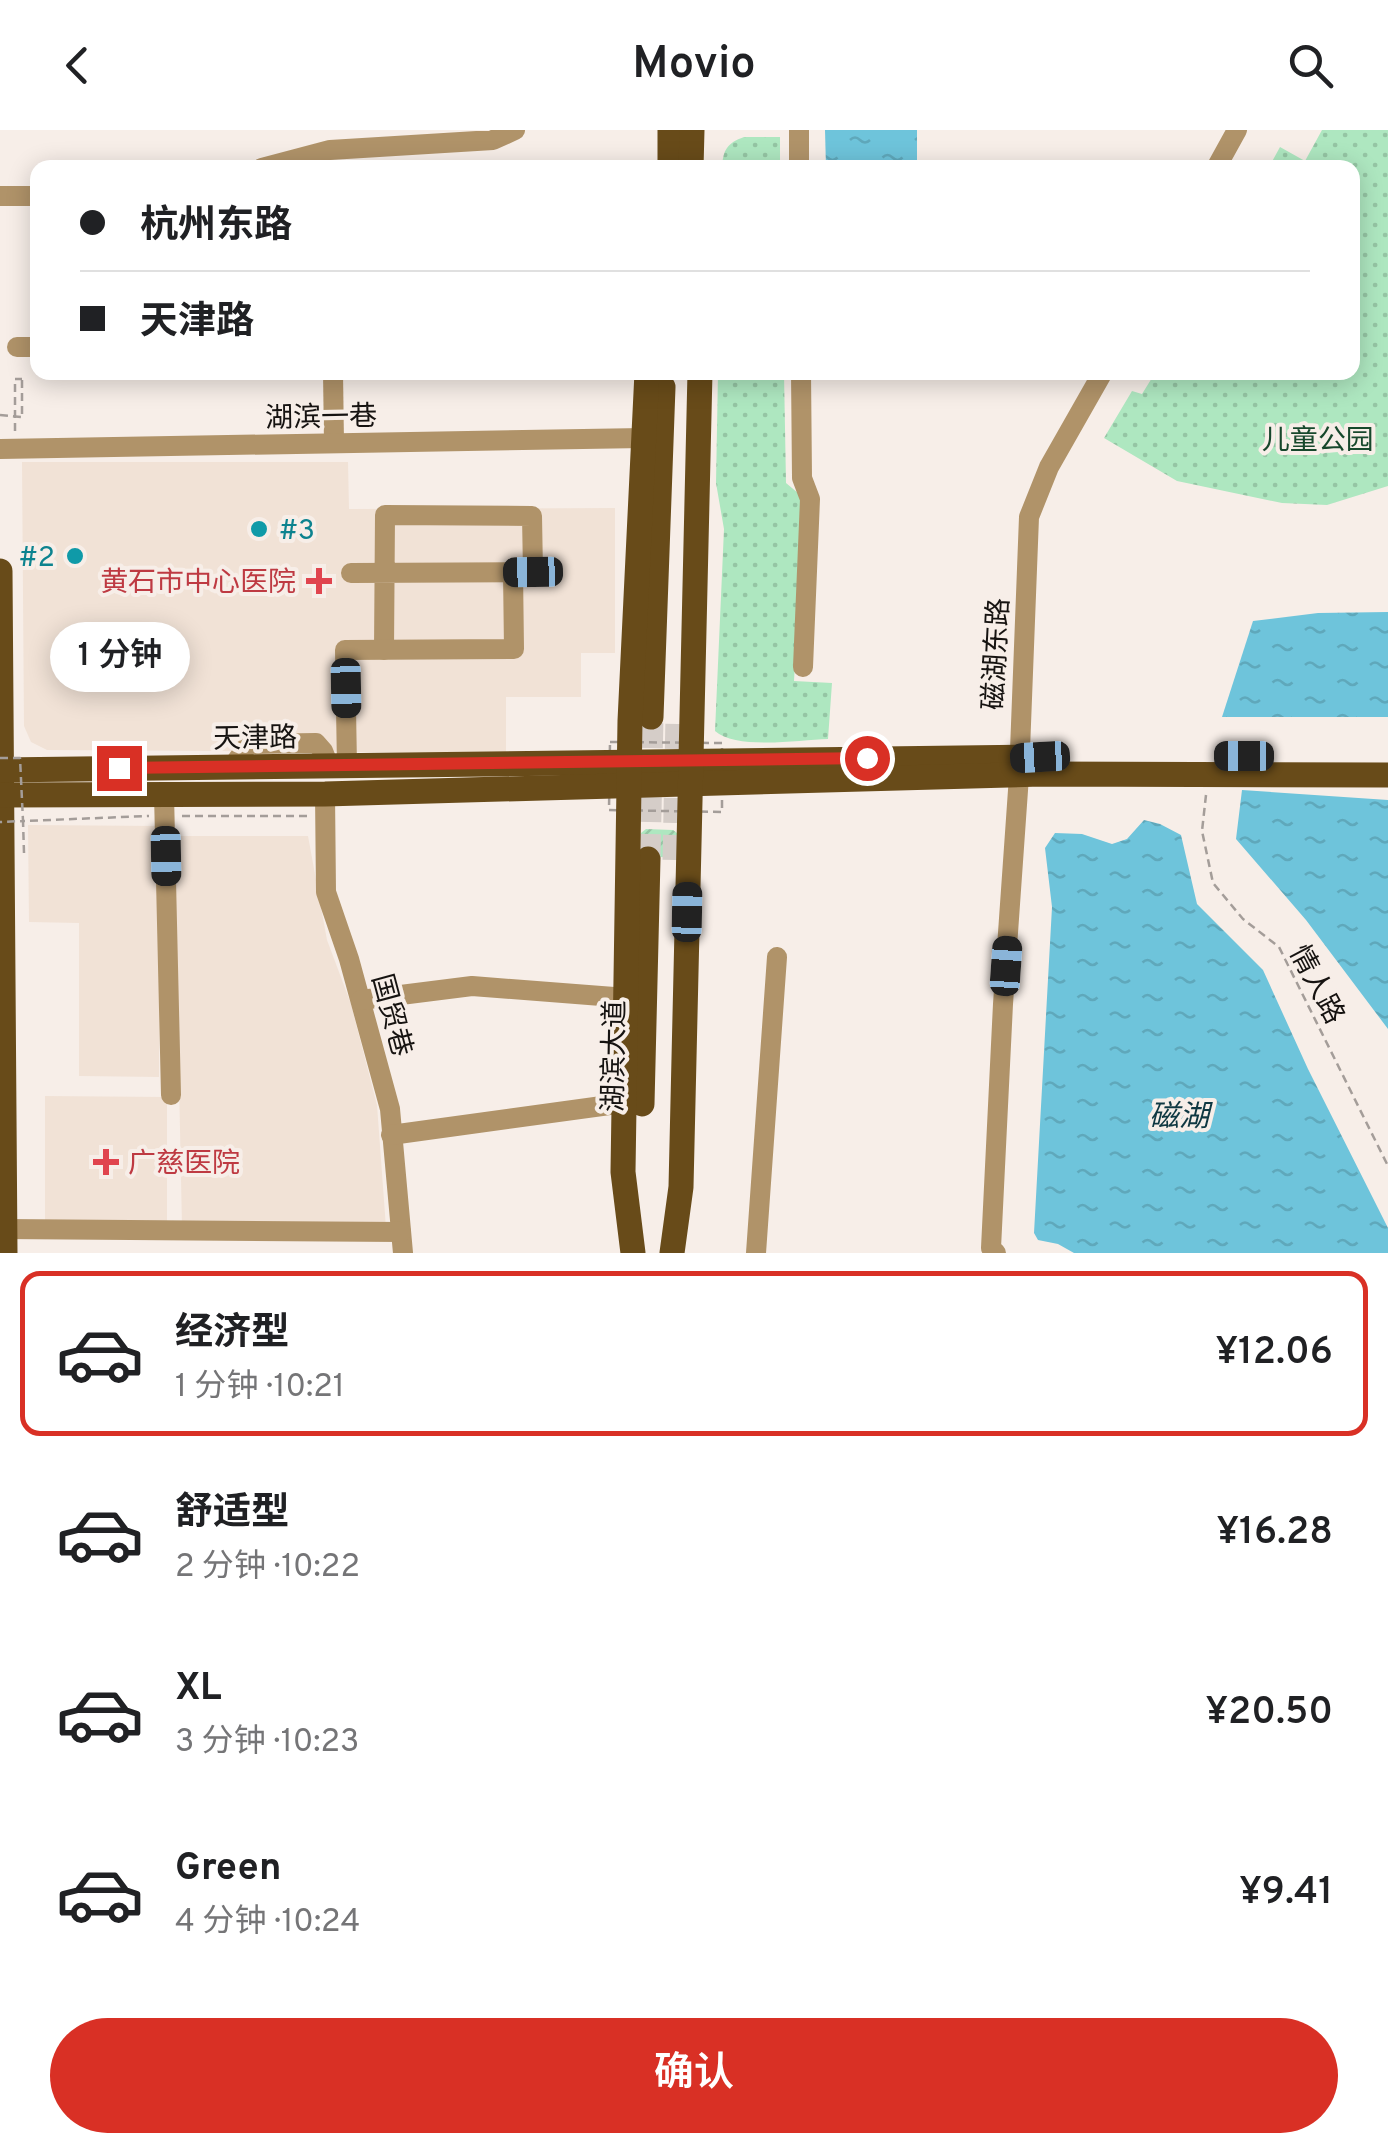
<!DOCTYPE html>
<html lang="zh">
<head>
<meta charset="utf-8">
<style>
  :root { --surface:#fff; --page:#f6f6f6; --text:#202124; --muted:#757577; --line:#e0e0e0; --accent:#d93025 }
  body { margin:0; font-family:Overpass,"Noto Sans SC",sans-serif; background:var(--page); color:var(--text); height:100vh; display:flex; flex-direction:column; font-size:38px; white-space:nowrap }
  * { box-sizing:border-box; margin:0 }
  p { font-size:32px; color:var(--muted) }
  .icon { flex:none; width:55px; height:55px; fill:none; stroke:currentColor; stroke-width:2; stroke-linecap:round; stroke-linejoin:round }
  .map { position:relative; height:1123px; overflow:hidden }
  .details { display:flex; flex-direction:column; background:var(--surface); flex:1 }
  .details>* { flex:none }
  .hud { position:absolute; left:30px; top:30px; width:1330px; height:220px; border-radius:20px; box-shadow:0 5px 25px #0003; display:grid; align-content:center; height:220px; padding:0 50px; background:var(--surface) }
  .end { position:absolute; width:45px; height:45px; margin:-22px; border:12px solid #d93025; background:#fff; box-shadow:0 0 0 5px #fff }
  .from { border-radius:50% }
  .bubble { position:absolute; height:70px; border-radius:35px; background:var(--surface); box-shadow:0 5px 25px #0003; font-size:32px; font-weight:600; line-height:70px; text-align:center }
  .car { position:absolute; width:30px; height:60px; margin:-30px -15px; border-radius:12px; box-shadow:0 0 8px 2px #0007; background:linear-gradient(#222 24%,#8ab4d8 0 40%,#222 0 76%,#8ab4d8 0 86%,#222 0) }
  .hud b { display:flex; align-items:center; gap:35px; height:95px; font-size:38px }
  .hud b+b { border-top:2px solid var(--line) }
  .hud i { width:25px; height:25px; background:var(--text) }
  ul { padding:18px 0 0; list-style:none }
  li { display:flex; align-items:center; gap:30px; height:165px; margin:0 20px 15px; padding:0 30px; border:5px solid transparent; border-radius:20px }
  li div { flex:1 }
  li b { display:block; font-size:38px }
  li em { font-style:normal; font-weight:600 }
  li.active { border-color:var(--accent) }
  li>.icon { width:90px; height:90px; stroke-width:1.5 }
  .cta { display:flex; gap:20px; margin-top:auto; padding:20px 50px }
  .cta a { flex:1; height:115px; border-radius:60px; background:var(--accent); color:#fff; font-size:40px; font-weight:600; line-height:115px; text-align:center }
  header { display:flex; justify-content:space-between; align-items:center; height:130px; padding:0 50px; background:var(--surface); font-size:45px; font-weight:600 }
  .map>svg:first-child { display:block }
</style>
</head>
<body>
<header><svg class="icon" aria-label="back" viewBox="0 0 24 24"><path d="M15 5l-7 7 7 7"/></svg>Movio<svg class="icon" aria-label="search" viewBox="0 0 24 24"><circle cx="10" cy="10" r="6"/><path d="M15 15l6 6"/></svg></header>
<div class="map">
<svg width="1388" height="1123" viewBox="0 0 1388 1123">
  <defs>
    <pattern id="grass-dots" width="8" height="8" patternUnits="userSpaceOnUse" patternTransform="scale(2.5)"><rect width="8" height="8" fill="#aee7c0"/><path d="M2 2h.1M6 6h.1" fill="none" stroke="#95c5a4" stroke-width="1.8" stroke-linecap="round"/></pattern>
    <pattern id="garden-furrows" width="10" height="10" patternUnits="userSpaceOnUse" patternTransform="scale(2.5)"><rect width="10" height="10" fill="#aee7c0"/><path d="M-1 1l2-2M0 10L10 0M9 11l2-2" fill="none" stroke="#95c5a4"/></pattern>
    <pattern id="water-ripples" width="26" height="14" patternUnits="userSpaceOnUse" patternTransform="scale(2.5)"><rect width="26" height="14" fill="#6ec4db"/><path d="M2 4q2-2 4 0t4 0M15 11q2-2 4 0t4 0" fill="none" stroke="#5fa8bb"/></pattern>
  </defs>
  <rect width="100%" height="100%" fill="#f7eee8"/>
  <g fill="#f1e2d6">
    <polygon points="22,332 348,332 349,379 615,378 615,523 581,523 581,567 506,567 506,623 47,620 31,612 24,596"/>
    <polygon points="28,695 159,696 159,947 79,946 79,793 29,792"/>
    <polygon points="174,706 308,706 327,810 351,874 377,975 386,1098 182,1097"/>
    <polygon points="45,966 167,967 167,1097 45,1096"/>
  </g>
  <g fill="url(#grass-dots)">
    <polygon points="1322,0 1388,0 1388,356 1327,375 1282,373 1177,351 1104,308 1132,261 1142,264 1155,243 1352,242 1352,38 1269,37 1280,17 1305,31"/>
    <path d="M744,7H780V37H722C723,20 727,13 744,7Z"/>
    <path d="M718,243H784L786,353L804,368L794,551L832,553L828,609C799,610 736,620 715,601L724,399L716,353Z"/>
  </g>
  <polygon fill="url(#garden-furrows)" points="646,699 673,700 681,706 680,728 640,726 641,703"/>
  <g fill="url(#water-ripples)">
    <polygon points="825,0 917,0 917,37 826,37"/>
    <polygon points="1388,482 1388,587 1222,587 1253,491 1318,483"/>
    <polygon points="1242,660 1388,670 1388,899 1306,790 1236,709"/>
    <polygon points="1144,690 1160,694 1181,705 1197,774 1263,840 1308,939 1388,1098 1388,1123 1074,1123 1058,1114 1038,1110 1034,1103 1052,777 1045,718 1055,703 1082,704 1112,714 1127,709"/>
  </g>
  <g fill="none" stroke-linecap="round" stroke-linejoin="round">
    <g stroke="#d5cdc8" stroke-width="25" stroke-dasharray="25 12" stroke-linecap="butt">
      <polyline points="648,729 651,587"/>
      <polyline points="675,730 678,587"/>
    </g>
    <g stroke="#a49d99" stroke-width="2.5" stroke-dasharray="8 5" stroke-linecap="butt">
      <polyline points="22,250 22,287"/>
      <polyline points="15,301 15,249 22,249"/>
      <polygon points="610,612 722,613 722,682 609,680"/>
      <polyline points="1206,665 1202,701 1213,753 1243,789 1279,817 1388,1036"/>
      <polyline points="182,686 309,686"/>
      <polyline points="24,723 23,691 149,686"/>
    </g>
    <g stroke="#b09369" stroke-width="20">
      <polyline points="799,0 799,38"/>
      <polyline points="262,38 330,20 493,10 515,0"/>
      <polyline points="1216,38 1237,0"/>
      <polyline points="0,66 38,66"/>
      <polyline points="17,217 38,217"/>
      <polyline points="333,242 334,313"/>
      <polyline points="801,242 802,348 810,369 803,537"/>
      <polyline points="0,319 643,308"/>
      <polyline points="351,443 533,442 532,386 385,385 384,520"/>
      <polyline points="347,636 345,520 514,519 513,442"/>
      <polyline points="232,637 249,614 316,613 323,621 329,636"/>
      <polyline points="164,664 171,965"/>
      <polyline points="325,664 326,762 349,829 390,979 403,1123"/>
      <polyline points="361,870 472,856 627,868"/>
      <polyline points="391,1005 624,973"/>
      <polyline points="4,1099 401,1102"/>
      <polyline points="756,1123 777,827"/>
      <polyline points="996,1123 991,1118 1003,874 1019,646 1029,387 1049,337 1103,242"/>
    </g>
    <g stroke="#684b19" stroke-width="25">
      <polyline points="670,0 670,38"/>
      <polyline points="691,38 692,0"/>
      <polyline points="0,441 5,1123"/>
      <polyline points="651,587 663,257"/>
      <polyline points="0,640 1048,627"/>
      <polyline points="0,665 325,664 1041,644 1388,645"/>
      <polyline points="642,974 648,729"/>
      <polyline points="633,1123 623,1042 630,591 647,242"/>
      <polyline points="672,1123 681,1057 700,242"/>
    </g>
    <g stroke="#a49d99" stroke-width="2.5" stroke-dasharray="8 5" stroke-linecap="butt">
      <polyline points="0,285 22,287"/>
      <polyline points="0,628 20,628 23,691 0,692"/>
    </g>
  </g>
  <g fill="none" stroke-linecap="round" stroke-linejoin="round">
    <polyline stroke="#d93025" stroke-width="12" points="119,638 867,628"/>
  </g>
  <g fill="#0f9aa8" stroke="#f7eee8" stroke-width="4">
    <circle cx="259" cy="399" r="10"/>
    <circle cx="75" cy="426" r="10"/>
  </g>
  <g fill="#e0444e" stroke="#f7eee8" stroke-width="4">
    <path d="M314 436h10v10h10v10h-10v10h-10v-10h-10v-10h10z"/>
    <path d="M101 1017h10v10h10v10h-10v10h-10v-10h-10v-10h10z"/>
  </g>
  <g text-anchor="middle" stroke-width="8" stroke-linejoin="round" paint-order="stroke">
    <g font-size="28" fill="#161311" stroke="#f7eee8">
      <text transform="translate(321 286) rotate(-1)" y="10">湖滨一巷</text>
      <text transform="translate(995 524) rotate(-87)" y="10">磁湖东路</text>
      <text transform="translate(255 607) rotate(-1)" y="10">天津路</text>
      <text transform="translate(1318 854) rotate(62)" y="10">情人路</text>
      <text transform="translate(393 885) rotate(75)" y="10">国贸巷</text>
      <text transform="translate(613 926) rotate(-89)" y="10">湖滨大道</text>
    </g>
    <g font-size="28" fill="#17482c" stroke="#f7eee8">
      <text x="1318" y="319">儿童公园</text>
    </g>
    <g font-size="28" fill="#0d838f" stroke="#f7eee8" text-anchor="start">
      <text x="279" y="409">#3</text>
      <text x="55" y="436" text-anchor="end">#2</text>
    </g>
    <g font-size="28" fill="#be3a42" stroke="#f7eee8" text-anchor="end">
      <text x="296" y="461">黄石市中心医院</text>
      <text x="128" y="1042" text-anchor="start">广慈医院</text>
    </g>
    <g font-size="30" font-style="italic" fill="#0f3842" stroke="#f7eee8">
      <text x="1179" y="996">磁湖</text>
    </g>
  </g>
</svg>
<i class="end from" style="left:867px;top:628px"></i>
<i class="end" style="left:119px;top:638px"></i>
<div class="bubble" style="left:50px;top:492px;width:140px">1 分钟</div>
<i class="car" style="left:533px;top:442px;rotate:269deg"></i>
<i class="car" style="left:346px;top:558px;rotate:179deg"></i>
<i class="car" style="left:1244px;top:626px;rotate:270deg"></i>
<i class="car" style="left:1040px;top:627px;rotate:267deg"></i>
<i class="car" style="left:166px;top:726px;rotate:179deg"></i>
<i class="car" style="left:687px;top:782px;rotate:1deg"></i>
<i class="car" style="left:1006px;top:836px;rotate:4deg"></i>
<div class="hud">
<b><i class="from"></i>杭州东路</b>
<b><i></i>天津路</b>
</div>
</div>
<section class="details">
<ul>
<li class="active"><svg class="icon" aria-label="car" viewBox="0 0 24 24"><path d="M5 17H2v-5l4-1 3-4h7l3 4 3 1v5h-3M9 17h6M6 11h13"/><circle cx="7" cy="17" r="2"/><circle cx="17" cy="17" r="2"/></svg><div><b>经济型</b><p>1 分钟 · 10:21</p></div><em>¥12.06</em></li>
<li><svg class="icon" aria-label="car" viewBox="0 0 24 24"><path d="M5 17H2v-5l4-1 3-4h7l3 4 3 1v5h-3M9 17h6M6 11h13"/><circle cx="7" cy="17" r="2"/><circle cx="17" cy="17" r="2"/></svg><div><b>舒适型</b><p>2 分钟 · 10:22</p></div><em>¥16.28</em></li>
<li><svg class="icon" aria-label="car" viewBox="0 0 24 24"><path d="M5 17H2v-5l4-1 3-4h7l3 4 3 1v5h-3M9 17h6M6 11h13"/><circle cx="7" cy="17" r="2"/><circle cx="17" cy="17" r="2"/></svg><div><b>XL</b><p>3 分钟 · 10:23</p></div><em>¥20.50</em></li>
<li><svg class="icon" aria-label="car" viewBox="0 0 24 24"><path d="M5 17H2v-5l4-1 3-4h7l3 4 3 1v5h-3M9 17h6M6 11h13"/><circle cx="7" cy="17" r="2"/><circle cx="17" cy="17" r="2"/></svg><div><b>Green</b><p>4 分钟 · 10:24</p></div><em>¥9.41</em></li>
</ul>
<div class="cta"><a>确认</a></div>
</section>
</body>
</html>
